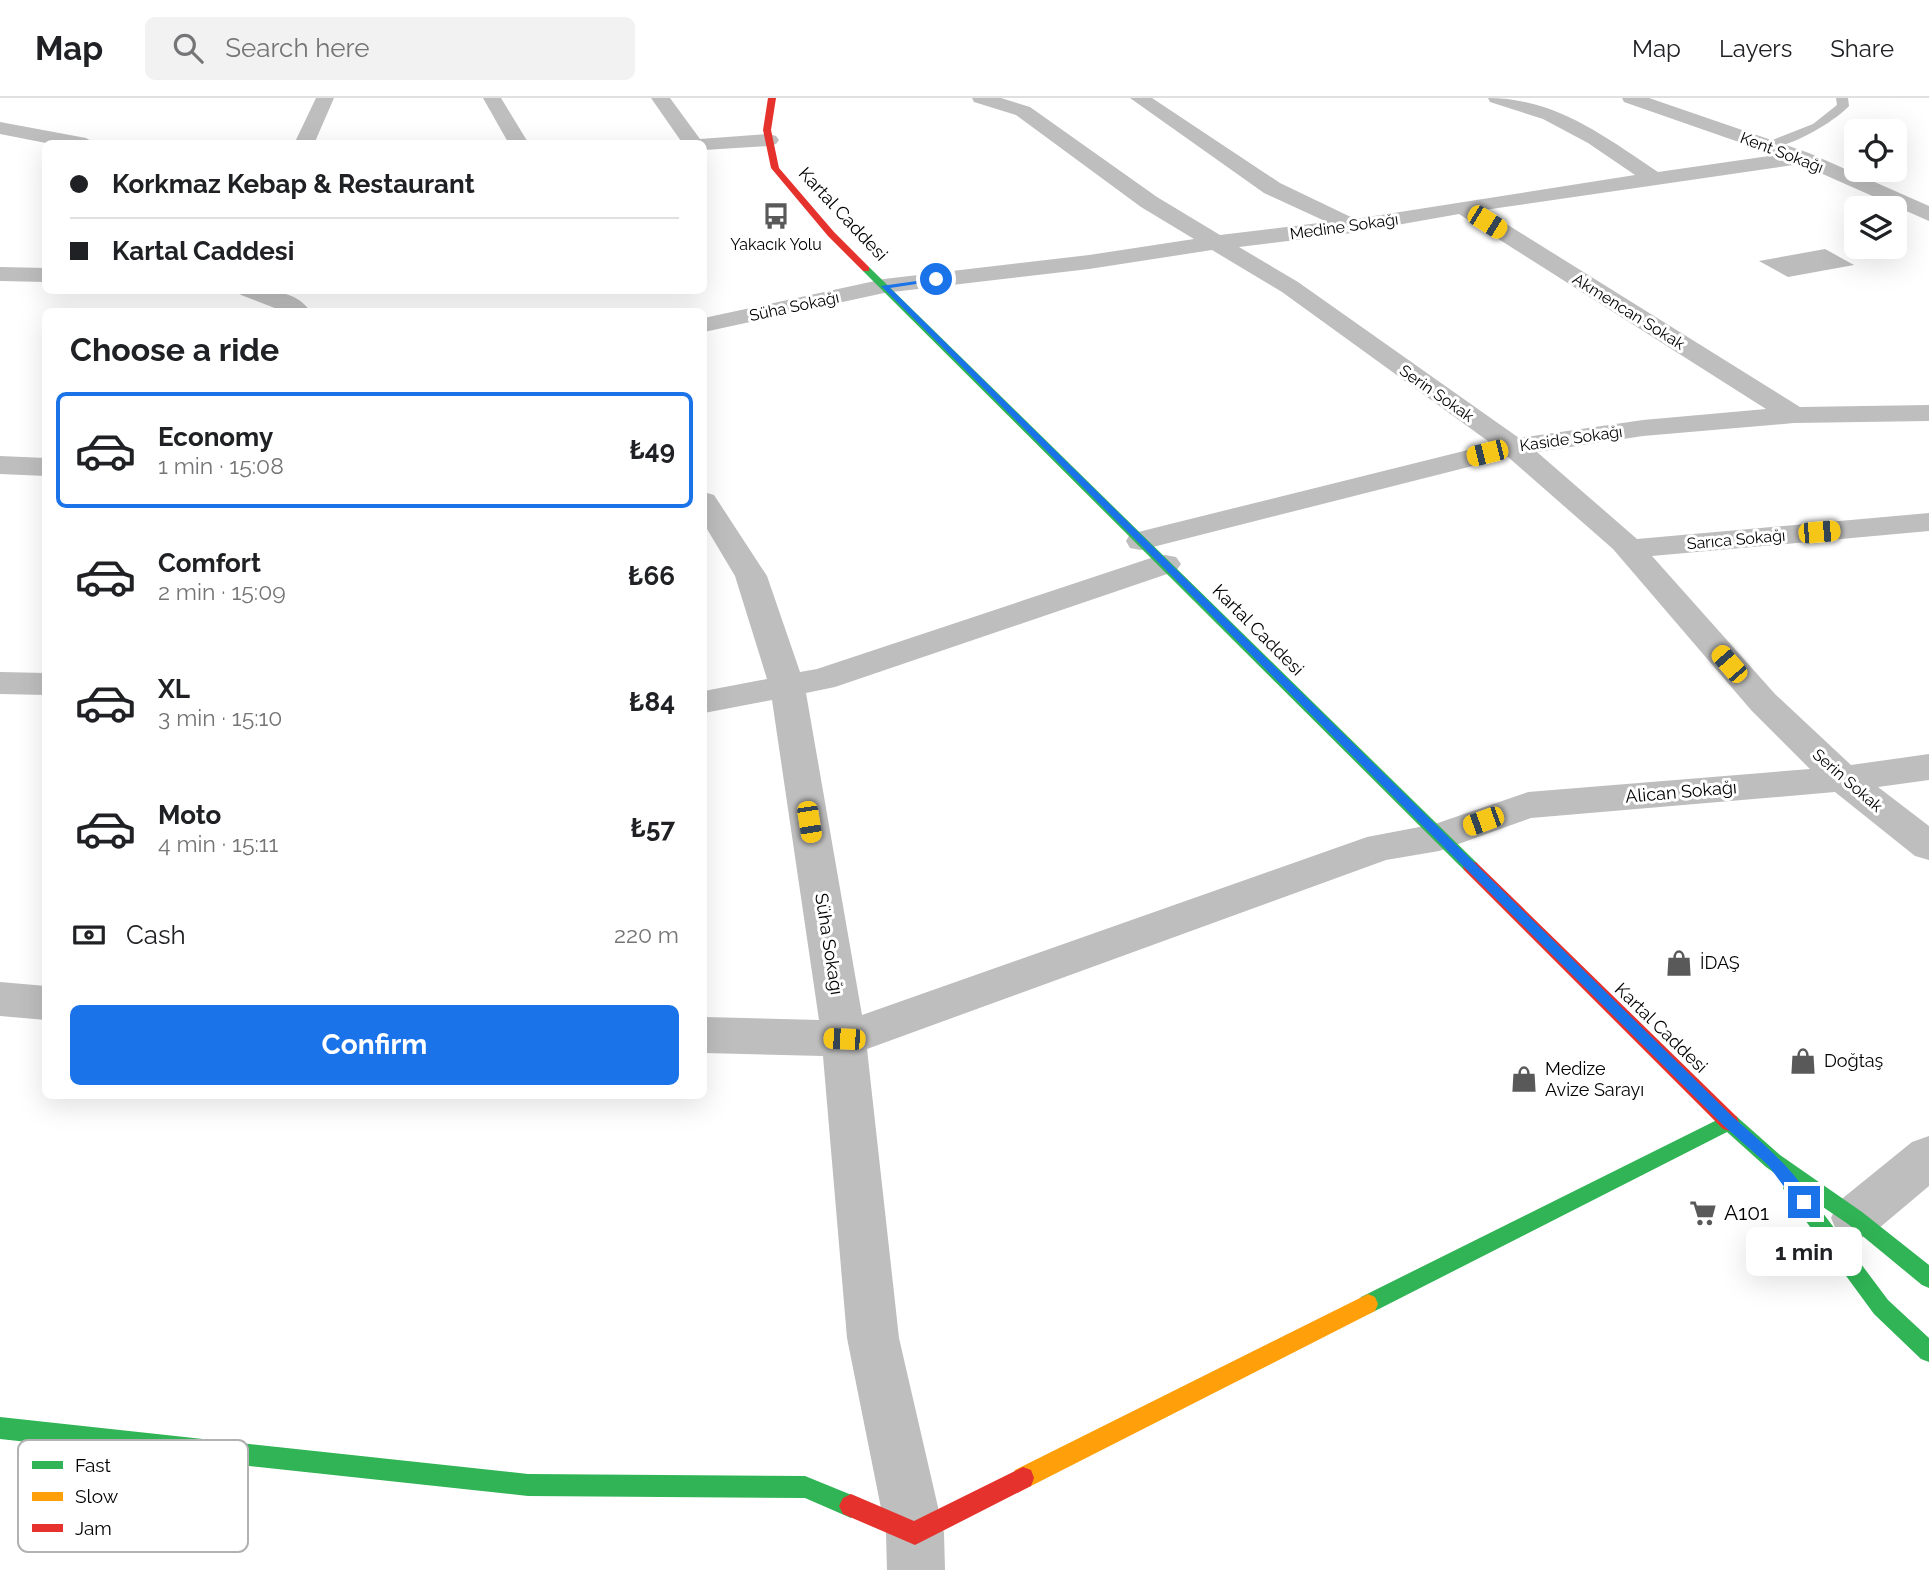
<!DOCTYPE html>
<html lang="en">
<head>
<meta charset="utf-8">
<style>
  :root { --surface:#fff; --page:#f2f2f2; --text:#202124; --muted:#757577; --line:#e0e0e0; --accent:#1a73e8 }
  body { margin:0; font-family:Raleway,sans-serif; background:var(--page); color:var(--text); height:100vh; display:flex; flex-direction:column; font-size:26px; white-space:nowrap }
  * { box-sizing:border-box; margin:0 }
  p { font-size:23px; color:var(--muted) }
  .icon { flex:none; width:38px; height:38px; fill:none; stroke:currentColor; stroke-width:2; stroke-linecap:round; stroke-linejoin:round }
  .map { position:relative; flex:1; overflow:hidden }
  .sheet { position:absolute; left:42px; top:210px; width:665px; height:791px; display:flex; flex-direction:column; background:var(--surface); border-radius:10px; box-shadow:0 7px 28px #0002 }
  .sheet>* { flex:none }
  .banner { position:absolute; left:42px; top:42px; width:665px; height:154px; border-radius:10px; box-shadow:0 7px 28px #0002; display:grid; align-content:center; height:154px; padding:0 28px; background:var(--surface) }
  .controls { position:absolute; left:1844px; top:21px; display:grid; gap:14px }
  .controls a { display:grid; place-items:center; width:63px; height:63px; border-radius:10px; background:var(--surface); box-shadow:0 7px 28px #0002; font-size:35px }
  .end { position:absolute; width:32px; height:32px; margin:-16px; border:9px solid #1a73e8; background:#fff; box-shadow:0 0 0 4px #fff }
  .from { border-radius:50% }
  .bubble { position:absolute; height:49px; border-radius:10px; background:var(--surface); box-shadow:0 7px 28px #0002; font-size:23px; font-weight:700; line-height:49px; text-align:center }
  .car { position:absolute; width:21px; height:42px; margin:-21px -10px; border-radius:9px; box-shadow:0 0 5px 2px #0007; background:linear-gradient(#f5c518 24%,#345 0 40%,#f5c518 0 76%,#345 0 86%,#f5c518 0) }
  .banner b { display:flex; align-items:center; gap:24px; height:66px; font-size:26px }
  .banner b+b { border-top:2px solid var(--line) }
  .banner i { width:18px; height:18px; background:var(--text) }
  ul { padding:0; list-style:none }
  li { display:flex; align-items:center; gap:21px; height:116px; margin:0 14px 10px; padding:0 14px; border:4px solid transparent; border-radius:10px }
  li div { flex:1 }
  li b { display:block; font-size:26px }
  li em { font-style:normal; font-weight:700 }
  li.active { border-color:var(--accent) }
  li>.icon { width:63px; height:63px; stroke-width:1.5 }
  h2 { padding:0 28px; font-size:32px; line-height:84px }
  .pay { display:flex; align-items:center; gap:18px; height:77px; padding:0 28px; font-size:26px }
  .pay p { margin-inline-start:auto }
  .button { display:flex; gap:14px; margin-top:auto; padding:14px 28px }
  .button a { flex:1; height:80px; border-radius:10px; background:var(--accent); color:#fff; font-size:28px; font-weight:700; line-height:80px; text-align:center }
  header { display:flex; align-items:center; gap:42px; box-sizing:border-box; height:98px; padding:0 35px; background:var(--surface); border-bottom:2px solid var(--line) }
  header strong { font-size:33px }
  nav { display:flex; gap:38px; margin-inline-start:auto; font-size:24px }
  .search { width:490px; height:63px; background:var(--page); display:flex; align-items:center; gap:18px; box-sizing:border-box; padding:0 24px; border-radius:10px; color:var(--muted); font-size:26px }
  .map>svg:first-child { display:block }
</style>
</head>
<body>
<header>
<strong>Map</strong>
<div class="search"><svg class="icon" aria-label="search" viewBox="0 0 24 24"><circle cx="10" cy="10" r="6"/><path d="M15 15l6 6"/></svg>Search here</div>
<nav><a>Map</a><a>Layers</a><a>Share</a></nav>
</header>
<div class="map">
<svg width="1929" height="1472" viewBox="0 0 1929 1472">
  <rect width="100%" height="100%" fill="#fff"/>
  <polygon fill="#bcbcbc" points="1825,151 1854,167 1788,179 1759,163"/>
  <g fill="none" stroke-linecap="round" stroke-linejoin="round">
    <path fill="#bebebe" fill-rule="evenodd" d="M1836,0H1848L1849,8C1836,23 1777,59 1760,47L1813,26L1837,7Z"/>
    <g fill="#bebebe" fill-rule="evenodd">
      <polygon points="316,0 334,0 314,46 294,46"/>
      <polygon points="483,0 501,0 529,46 509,46"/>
      <polygon points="651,0 670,0 700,41 769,36 776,38 779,42 776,46 769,48 704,52 704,46 683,46"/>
      <path d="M972,0H1001L1030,9L1157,99L1220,137L1327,124L1264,95L1130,0H1152L1280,85L1355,121L1635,77L1588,45L1543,21L1490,4L1488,0C1555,0 1604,38 1658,74L1776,57L1624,4L1622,0H1649L1809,55L1929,108V123L1800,66L1484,112L1800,309L1929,307V323L1794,325L1643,338L1537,354L1637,441L1929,415V433L1652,458L1775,596L1851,667L1929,656V682L1878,689L1929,728V762L1915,758L1835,694L1531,720L1439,753L1386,762L867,951L899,1240L944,1435L945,1472H887L886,1435L847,1240L823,958L704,955V919L819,922L772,602L704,615V593L767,581L735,478L704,426V394L714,397L767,478L800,574L817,571L1154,459L1165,457L1176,459L1181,466L1176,473L835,589L806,595L862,917L1367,739L1435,726L1528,694L1810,671L1751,612L1613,451L1508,359L1141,452L1130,450L1126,443L1130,436L1492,346L1282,194L1212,152L1089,171L884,195L704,234V220L884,181L1089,157L1194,141L1141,109L1016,17L974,4ZM1459,116L1766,311L1643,322L1519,340L1298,184L1239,149L1352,135Z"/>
      <polygon points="0,24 86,40 96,46 51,46 0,36"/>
      <polygon points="0,169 46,170 46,184 0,183"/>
      <path d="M237,192C263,192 295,190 311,214H285L241,197Z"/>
      <polygon points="0,358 46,360 46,378 0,376"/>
      <polygon points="0,574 46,575 46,597 0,596"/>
      <polygon points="0,884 46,888 46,922 0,918"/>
      <polygon points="1929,1038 1929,1088 1872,1136 1855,1142 1838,1136 1831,1120 1838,1104 1912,1044"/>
    </g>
    <g fill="#30b455" fill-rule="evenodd">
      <polygon points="863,169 869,169 1477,765 1479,769 1477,773 1465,773 863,173"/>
      <polygon points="1729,1016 1736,1018 1780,1057 1862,1114 1929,1167 1929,1190 1922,1187 1848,1126 1814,1103 1888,1202 1929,1240 1929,1264 1921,1261 1874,1216 1786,1096 1783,1090 1787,1084 1766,1069 1727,1034 1375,1213 1368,1216 1361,1213 1358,1206 1361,1199"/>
      <polygon points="0,1319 528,1376 805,1378 859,1400 863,1408 859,1416 851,1420 805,1400 528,1398 0,1341"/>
    </g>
    <polygon fill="#ff9f0a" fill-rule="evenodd" points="1368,1196 1375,1199 1378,1206 1375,1213 1031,1388 1023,1391 1015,1388 1012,1380 1015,1372"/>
    <g fill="#e5322d" fill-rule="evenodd">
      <polygon points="768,0 776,0 771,32 779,70 834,134 869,169 869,173 863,173 828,138 771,70 763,32"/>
      <polygon points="1471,763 1477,765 1737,1019 1739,1025 1737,1031 1730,1033 1723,1031 1465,773 1463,769 1465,765"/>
      <polygon points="1023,1369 1031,1372 1034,1380 1031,1388 915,1447 843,1416 839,1408 843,1400 851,1396 914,1423"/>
    </g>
  </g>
  <path fill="#1a73e8" d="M938,180L936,183L890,190L1734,1020C1749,1033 1816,1089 1809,1109H1799L1768,1067L1724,1028L881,188Z"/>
  <defs>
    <symbol id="bus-bare" viewBox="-9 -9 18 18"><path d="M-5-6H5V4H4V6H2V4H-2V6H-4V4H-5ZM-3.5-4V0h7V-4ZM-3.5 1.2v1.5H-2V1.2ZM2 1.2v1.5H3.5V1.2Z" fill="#595959" stroke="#fff" stroke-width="2.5" paint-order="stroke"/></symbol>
    <symbol id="shop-bare" viewBox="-9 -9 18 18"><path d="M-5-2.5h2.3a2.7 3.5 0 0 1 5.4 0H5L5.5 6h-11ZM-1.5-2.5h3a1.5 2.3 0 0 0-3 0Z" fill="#595959" stroke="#fff" stroke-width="2.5" paint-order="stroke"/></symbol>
    <symbol id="supermarket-bare" viewBox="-9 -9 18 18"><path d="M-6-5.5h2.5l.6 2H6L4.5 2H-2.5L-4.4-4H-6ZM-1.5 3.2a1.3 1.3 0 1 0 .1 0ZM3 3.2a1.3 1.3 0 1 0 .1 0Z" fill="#595959" stroke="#fff" stroke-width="2.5" paint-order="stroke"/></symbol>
  </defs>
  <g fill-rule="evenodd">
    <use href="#bus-bare" x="757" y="99" width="38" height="38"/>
    <use href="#shop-bare" x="1660" y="846" width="38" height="38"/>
    <use href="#shop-bare" x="1784" y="944" width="38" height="38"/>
    <use href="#shop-bare" x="1505" y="962" width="38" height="38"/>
    <use href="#supermarket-bare" x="1684" y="1096" width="38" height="38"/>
  </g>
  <g text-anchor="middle" stroke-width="6" stroke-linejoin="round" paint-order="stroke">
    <g font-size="16" fill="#000" stroke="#fff">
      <text transform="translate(1782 54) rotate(21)" y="6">Kent Sokağı</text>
      <text transform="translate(1344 128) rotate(-8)" y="6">Medine Sokağı</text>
      <text transform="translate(794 208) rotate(-12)" y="6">Süha Sokağı</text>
      <text transform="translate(1629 213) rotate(32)" y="6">Akmencan Sokak</text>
      <text transform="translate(1437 295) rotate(35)" y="6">Serin Sokak</text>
      <text transform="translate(1571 340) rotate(-8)" y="6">Kaside Sokağı</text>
      <text transform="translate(1736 441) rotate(-5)" y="6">Sarıca Sokağı</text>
      <text transform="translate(1848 682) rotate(41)" y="6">Serin Sokak</text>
    </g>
    <g font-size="16" fill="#000" stroke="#fff">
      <text x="776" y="152">Yakacık Yolu</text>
    </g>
    <g font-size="18" fill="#000" stroke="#fff">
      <text transform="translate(843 116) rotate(47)" y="6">Kartal Caddesi</text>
      <text transform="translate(1258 532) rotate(45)" y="6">Kartal Caddesi</text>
      <text transform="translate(1681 694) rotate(-5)" y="6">Alican Sokağı</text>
      <text transform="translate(829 846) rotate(81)" y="6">Süha Sokağı</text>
      <text transform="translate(1661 930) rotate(44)" y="6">Kartal Caddesi</text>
    </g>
    <g font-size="18" fill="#000" stroke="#fff" text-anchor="start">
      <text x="1700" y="871">İDAŞ</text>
      <text x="1824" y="969">Doğtaş</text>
      <text x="1545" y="977">Medize<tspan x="1545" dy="21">Avize Sarayı</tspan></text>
    </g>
    <g font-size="21" fill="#000" stroke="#fff" text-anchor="start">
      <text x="1724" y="1122">A101</text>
    </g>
  </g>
  <rect x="18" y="1342" width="230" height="112" rx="10" fill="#fff" stroke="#b2b2b2" stroke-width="2"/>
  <rect x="32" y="1363" width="31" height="8" fill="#30b455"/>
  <rect x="32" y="1394" width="31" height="9" fill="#ff9f0a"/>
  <rect x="32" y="1426" width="31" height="8" fill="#e5322d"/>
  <g font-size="19" fill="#000">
    <text x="75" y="1374">Fast</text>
    <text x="75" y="1405">Slow</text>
    <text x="75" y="1437">Jam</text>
  </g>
</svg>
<div class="controls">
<a><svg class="icon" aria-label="locate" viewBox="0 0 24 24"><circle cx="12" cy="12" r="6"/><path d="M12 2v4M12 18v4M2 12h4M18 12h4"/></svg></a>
<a><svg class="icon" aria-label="layers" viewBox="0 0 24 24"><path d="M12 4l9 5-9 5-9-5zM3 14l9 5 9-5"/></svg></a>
</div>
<i class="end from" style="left:936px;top:181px"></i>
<i class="end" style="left:1804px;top:1104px"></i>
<div class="bubble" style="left:1746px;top:1129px;width:116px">1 min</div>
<i class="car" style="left:1487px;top:124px;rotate:122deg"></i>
<i class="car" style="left:1487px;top:355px;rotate:256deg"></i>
<i class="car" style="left:1819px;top:434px;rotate:85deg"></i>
<i class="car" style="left:1729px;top:566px;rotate:319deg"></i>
<i class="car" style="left:1483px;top:723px;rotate:250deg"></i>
<i class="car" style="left:809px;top:724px;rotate:171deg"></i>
<i class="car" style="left:844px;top:941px;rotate:272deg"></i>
<div class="banner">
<b><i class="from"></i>Korkmaz Kebap &amp; Restaurant</b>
<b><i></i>Kartal Caddesi</b>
</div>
<section class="sheet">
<h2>Choose a ride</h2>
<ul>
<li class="active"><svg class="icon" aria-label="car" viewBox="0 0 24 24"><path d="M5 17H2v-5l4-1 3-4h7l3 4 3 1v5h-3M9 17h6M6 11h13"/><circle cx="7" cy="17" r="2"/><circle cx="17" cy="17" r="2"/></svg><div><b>Economy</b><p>1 min · 15:08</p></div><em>₺49</em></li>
<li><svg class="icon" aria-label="car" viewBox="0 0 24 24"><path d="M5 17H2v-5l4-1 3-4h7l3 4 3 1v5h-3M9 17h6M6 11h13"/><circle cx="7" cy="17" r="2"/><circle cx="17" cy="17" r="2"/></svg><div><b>Comfort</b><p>2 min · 15:09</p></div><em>₺66</em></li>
<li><svg class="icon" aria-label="car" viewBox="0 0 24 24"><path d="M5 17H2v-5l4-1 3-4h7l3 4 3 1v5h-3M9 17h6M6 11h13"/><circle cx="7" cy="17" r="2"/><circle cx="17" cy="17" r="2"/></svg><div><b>XL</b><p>3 min · 15:10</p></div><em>₺84</em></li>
<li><svg class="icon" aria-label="car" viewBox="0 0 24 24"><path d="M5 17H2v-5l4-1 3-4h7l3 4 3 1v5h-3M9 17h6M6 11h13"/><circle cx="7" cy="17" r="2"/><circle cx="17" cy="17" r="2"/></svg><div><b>Moto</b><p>4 min · 15:11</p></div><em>₺57</em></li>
</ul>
<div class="pay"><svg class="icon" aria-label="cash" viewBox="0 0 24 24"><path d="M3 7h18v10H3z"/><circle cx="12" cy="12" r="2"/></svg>Cash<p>220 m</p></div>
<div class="button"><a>Confirm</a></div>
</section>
</div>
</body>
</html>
